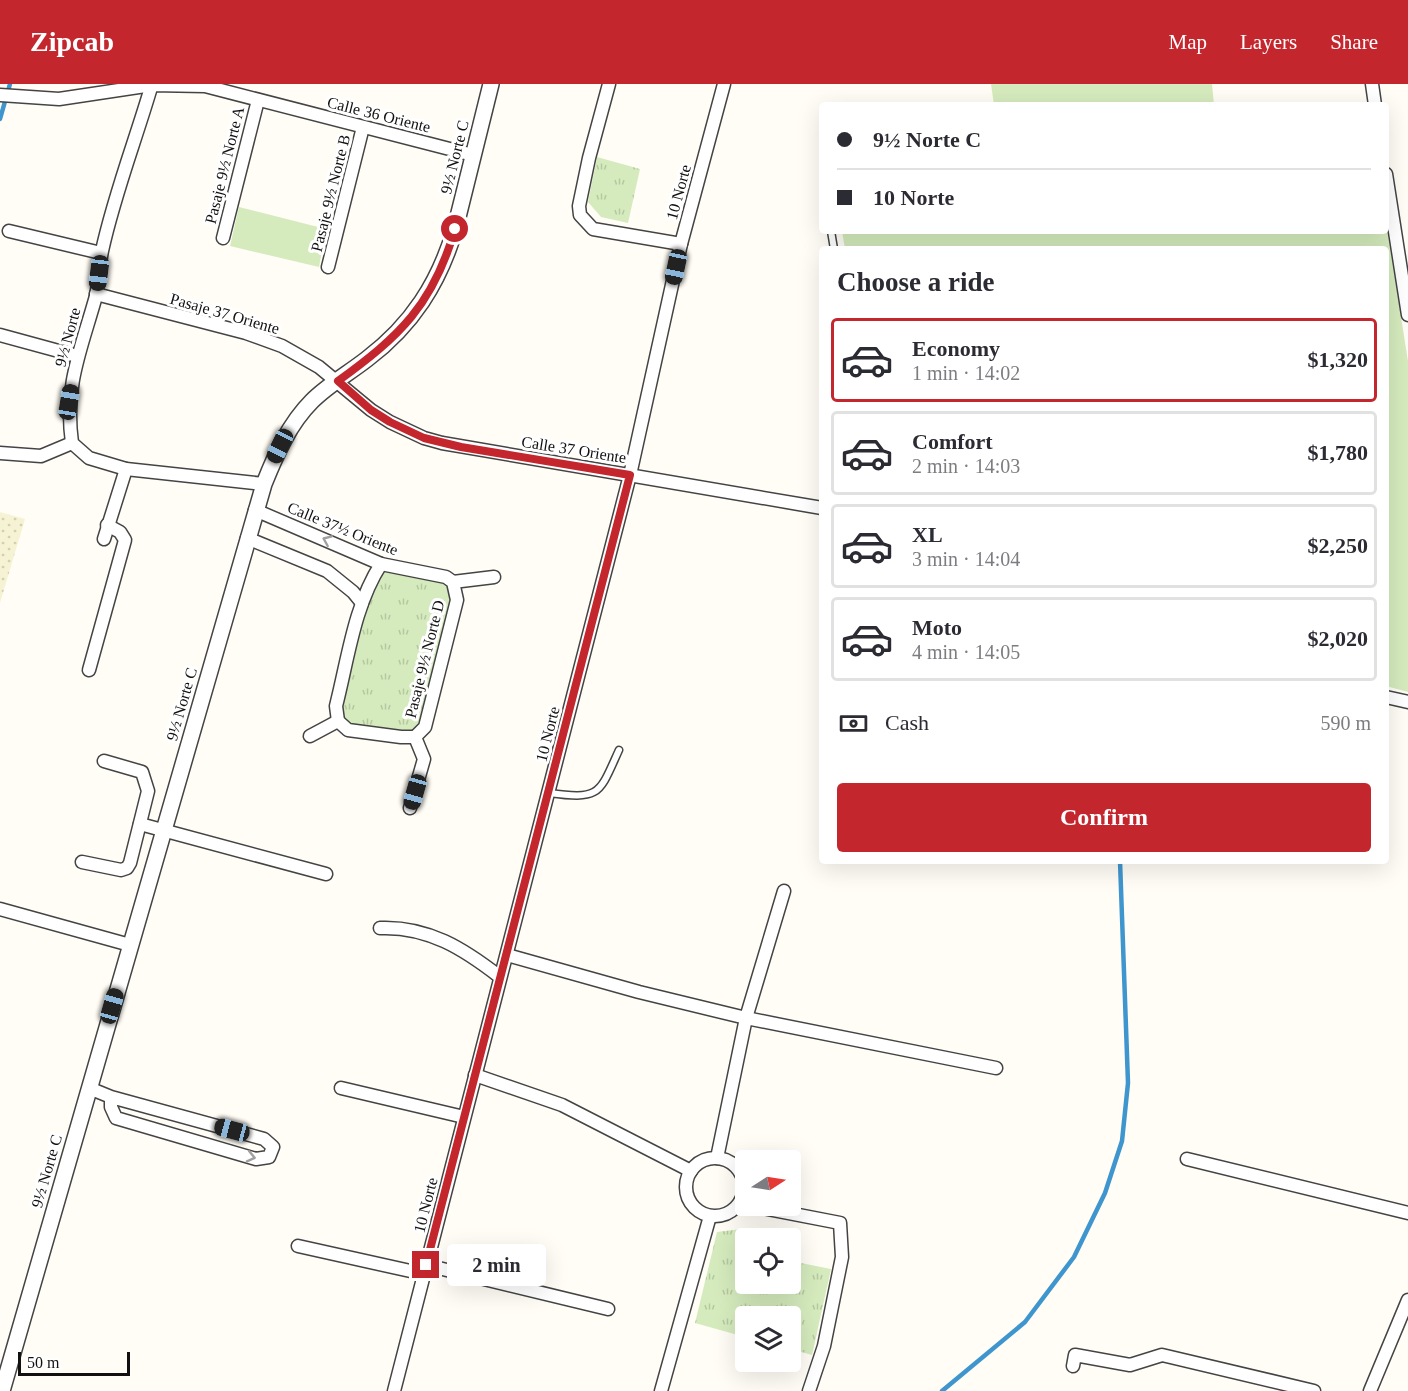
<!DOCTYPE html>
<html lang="en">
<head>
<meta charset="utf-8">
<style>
  :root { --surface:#fff; --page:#f7f7f7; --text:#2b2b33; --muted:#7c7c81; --line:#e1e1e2; --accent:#c4262e }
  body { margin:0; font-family:"Times New Roman",serif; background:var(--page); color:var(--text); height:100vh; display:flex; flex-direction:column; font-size:22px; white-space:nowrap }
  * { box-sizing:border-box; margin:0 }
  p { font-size:20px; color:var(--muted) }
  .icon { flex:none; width:33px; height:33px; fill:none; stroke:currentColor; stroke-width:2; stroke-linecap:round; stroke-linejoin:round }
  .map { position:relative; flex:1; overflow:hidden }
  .sheet { position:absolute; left:819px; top:162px; width:570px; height:618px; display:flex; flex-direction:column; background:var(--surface); border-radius:6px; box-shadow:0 6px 24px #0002 }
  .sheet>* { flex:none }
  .banner { position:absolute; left:819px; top:18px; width:570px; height:132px; border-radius:6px; box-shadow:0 6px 24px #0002; display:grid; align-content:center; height:132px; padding:0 18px; background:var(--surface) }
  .needle { width:39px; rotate:78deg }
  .fabs { position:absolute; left:735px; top:1066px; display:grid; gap:12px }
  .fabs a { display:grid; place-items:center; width:66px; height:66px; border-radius:6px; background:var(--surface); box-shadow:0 6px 24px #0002; font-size:30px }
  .scale { position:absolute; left:18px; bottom:15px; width:112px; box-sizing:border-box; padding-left:6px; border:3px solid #111; border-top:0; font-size:16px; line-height:21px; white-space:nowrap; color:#111; -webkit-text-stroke:4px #fff; paint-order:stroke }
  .end { position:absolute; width:27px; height:27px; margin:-14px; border:8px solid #c4262e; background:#fff; box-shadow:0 0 0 3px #fff }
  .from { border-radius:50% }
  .bubble { position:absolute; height:42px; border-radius:6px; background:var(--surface); box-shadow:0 6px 24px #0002; font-size:20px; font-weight:800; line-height:42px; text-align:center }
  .car { position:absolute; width:18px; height:36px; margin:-18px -9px; border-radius:8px; box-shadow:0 0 4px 2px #0007; background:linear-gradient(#222 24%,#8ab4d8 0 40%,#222 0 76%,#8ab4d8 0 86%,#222 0) }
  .banner b { display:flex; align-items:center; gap:21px; height:57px; font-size:22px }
  .banner b+b { border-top:2px solid var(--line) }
  .banner i { width:15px; height:15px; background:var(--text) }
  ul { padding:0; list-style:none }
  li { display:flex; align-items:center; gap:18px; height:84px; margin:0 12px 9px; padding:0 6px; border:3px solid var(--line); border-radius:6px }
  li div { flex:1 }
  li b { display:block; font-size:22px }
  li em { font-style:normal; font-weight:800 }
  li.on { border-color:var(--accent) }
  li>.icon { width:54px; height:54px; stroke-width:1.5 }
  h2 { padding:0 18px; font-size:27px; line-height:72px }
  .pay { display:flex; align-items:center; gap:15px; height:66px; padding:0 18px; font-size:22px }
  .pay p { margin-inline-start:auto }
  .action { display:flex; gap:12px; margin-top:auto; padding:12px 18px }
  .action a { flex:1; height:69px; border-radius:6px; background:var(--accent); color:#fff; font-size:24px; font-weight:800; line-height:69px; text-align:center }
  header { display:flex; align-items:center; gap:36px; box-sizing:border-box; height:84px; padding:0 30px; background:var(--accent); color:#fff }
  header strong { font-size:28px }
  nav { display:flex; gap:33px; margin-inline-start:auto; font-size:21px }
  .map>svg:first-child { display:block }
</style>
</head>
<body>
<header>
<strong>Zipcab</strong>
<nav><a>Map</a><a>Layers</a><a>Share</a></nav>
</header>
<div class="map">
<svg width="1408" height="1307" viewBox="0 0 1408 1307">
  <defs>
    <pattern id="farmland-dots" width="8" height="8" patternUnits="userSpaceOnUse" patternTransform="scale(1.5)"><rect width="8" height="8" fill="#f6f3d4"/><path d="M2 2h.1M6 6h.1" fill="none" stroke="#d2cfb5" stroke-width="1.8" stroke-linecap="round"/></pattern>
    <pattern id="park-tufts" width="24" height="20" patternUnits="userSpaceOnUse" patternTransform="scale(1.5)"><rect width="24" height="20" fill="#d5ebbd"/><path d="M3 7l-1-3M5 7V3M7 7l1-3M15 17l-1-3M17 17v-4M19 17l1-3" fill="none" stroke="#b6c8a1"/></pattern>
  </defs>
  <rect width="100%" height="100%" fill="#fffdf5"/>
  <polygon fill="url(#farmland-dots)" points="0,428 25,435 0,519"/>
  <g fill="#d5ebbd">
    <polygon points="991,0 1212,0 1214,21 994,21"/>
    <polygon points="239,123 326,145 319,183 230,162"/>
    <polygon points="1386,139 1408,277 1408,608 1386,602 1386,165 845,165 842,147 1386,147"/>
  </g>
  <g fill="url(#park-tufts)">
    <polygon points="597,73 640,85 628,139 601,133 588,118"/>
    <polygon points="381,480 446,493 456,507 420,649 348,646 336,631 362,519"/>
    <polygon points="742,1145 753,1155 746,1155 746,1200 790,1200 791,1177 831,1185 812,1271 791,1265 790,1233 746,1233 745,1253 695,1239 717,1148"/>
  </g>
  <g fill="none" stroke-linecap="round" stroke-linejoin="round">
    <g stroke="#3f96cf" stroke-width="4.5">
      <polyline points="0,35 10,0"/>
      <polyline points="942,1307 1025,1238 1074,1173 1105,1109 1122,1057 1128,999 1120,777"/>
    </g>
    <defs>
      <g id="service">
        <polyline points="831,147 834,165"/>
        <path d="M549,709C601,716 599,710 619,666"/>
      </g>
      <g id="minor">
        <path d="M152,0C136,55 114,111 102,167C99,181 99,197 96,212C81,266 64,301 72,359L89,374L126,385L264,400"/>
        <polyline points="609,0 589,74 579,122 580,131 593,145 681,160"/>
        <polyline points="1372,0 1375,21"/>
        <polyline points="0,11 59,15 152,1 205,2 473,71"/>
        <polyline points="1386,90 1408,231"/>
        <polyline points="9,147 101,169"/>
        <polyline points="223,154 258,16"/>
        <polyline points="328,183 363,43"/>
        <polyline points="96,210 246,249 282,262 319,283 371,326 390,338 424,354 442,359 822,424"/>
        <polyline points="0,251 77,272"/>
        <polyline points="0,369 41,372 72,359"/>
        <polyline points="255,426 381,480 446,493 453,498 457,516 425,643 415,653 424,675 410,724"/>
        <polyline points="247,454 327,487 353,508 362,519"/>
        <polyline points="104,455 126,385"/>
        <polyline points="453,498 494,493"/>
        <polyline points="89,586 125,456 120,448 107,441"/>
        <polyline points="1386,613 1408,618"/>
        <path d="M338,637L336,622C348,575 354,522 381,480"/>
        <polyline points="338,637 348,646 401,653 415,653"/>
        <polyline points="310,652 338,637"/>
        <polyline points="140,740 326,790"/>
        <polyline points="82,778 121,786 127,784 130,779 148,707 142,688 104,677"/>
        <polyline points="0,825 130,861"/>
        <path d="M380,844C428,842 464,865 500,893"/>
        <polyline points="507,871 639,908 746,934 996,984"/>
        <polyline points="475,991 562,1021 691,1087"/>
        <polyline points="89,1004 111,1013 264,1055 273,1063 269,1073 256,1075 116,1034 111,1023 111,1013"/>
        <polyline points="341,1004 464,1033"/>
        <polyline points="717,1074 746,934 784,807"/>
        <circle cx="715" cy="1103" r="29"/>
        <polyline points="1187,1075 1408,1129"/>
        <polyline points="752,1122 840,1139 842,1173 824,1262 809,1307"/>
        <polyline points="298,1162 424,1190"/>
        <polyline points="426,1181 608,1225"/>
        <polyline points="1073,1282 1075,1271 1130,1281 1162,1271 1314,1307"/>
        <polyline points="394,1307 630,391 681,160 724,0"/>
        <polyline points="661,1307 710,1132"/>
        <polyline points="1370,1307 1408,1216"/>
      </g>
      <path id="tertiary" d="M2,1307L264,400C276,370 289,340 312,317C328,301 349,289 367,275C412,241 439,199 455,145L491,0"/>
    </defs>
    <use href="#service" stroke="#444" stroke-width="9"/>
    <use href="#minor" stroke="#444" stroke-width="15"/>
    <use href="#tertiary" stroke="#444" stroke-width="18"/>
    <use href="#service" stroke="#fff" stroke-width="6"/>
    <use href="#minor" stroke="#fff" stroke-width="12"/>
    <use href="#tertiary" stroke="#fff" stroke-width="15"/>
  </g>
  <defs><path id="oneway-chevron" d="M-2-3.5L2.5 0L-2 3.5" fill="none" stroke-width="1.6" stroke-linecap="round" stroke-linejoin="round" transform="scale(1.5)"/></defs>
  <g stroke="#a0a0a0">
    <use href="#oneway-chevron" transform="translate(327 456) rotate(-157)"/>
    <use href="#oneway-chevron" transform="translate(251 1073) rotate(13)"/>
  </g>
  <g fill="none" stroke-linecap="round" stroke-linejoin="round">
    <path stroke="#c4262e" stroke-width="8" d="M426,1181L630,391L461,363L424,354L390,338L371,326L338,297C400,252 433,221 455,145"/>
  </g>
  <g text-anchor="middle" stroke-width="6" stroke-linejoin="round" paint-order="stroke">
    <g font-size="16" fill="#111" stroke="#fff">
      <text transform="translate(379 30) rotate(14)" y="6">Calle 36 Oriente</text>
      <text transform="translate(454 73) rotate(-76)" y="6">9½ Norte C</text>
      <text transform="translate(224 81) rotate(-76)" y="6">Pasaje 9½ Norte A</text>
      <text transform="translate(678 108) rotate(-75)" y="6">10 Norte</text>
      <text transform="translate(330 109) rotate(-76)" y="6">Pasaje 9½ Norte B</text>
      <text transform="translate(225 229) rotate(16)" y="6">Pasaje 37 Oriente</text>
      <text transform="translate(67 253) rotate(-75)" y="6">9½ Norte</text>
      <text transform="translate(574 365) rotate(9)" y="6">Calle 37 Oriente</text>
      <text transform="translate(343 444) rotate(22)" y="6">Calle 37½ Oriente</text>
      <text transform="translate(424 575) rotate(-76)" y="6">Pasaje 9½ Norte D</text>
      <text transform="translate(181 620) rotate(-74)" y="6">9½ Norte C</text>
      <text transform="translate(547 650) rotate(-76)" y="6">10 Norte</text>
      <text transform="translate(46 1087) rotate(-74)" y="6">9½ Norte C</text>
      <text transform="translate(425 1121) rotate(-76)" y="6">10 Norte</text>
    </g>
  </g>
</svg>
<div class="fabs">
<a><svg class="needle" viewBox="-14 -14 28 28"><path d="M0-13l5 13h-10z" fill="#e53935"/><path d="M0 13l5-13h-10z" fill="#7c7c81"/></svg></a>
<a><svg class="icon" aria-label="locate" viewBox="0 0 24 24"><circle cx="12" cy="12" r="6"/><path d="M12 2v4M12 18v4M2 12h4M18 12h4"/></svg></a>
<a><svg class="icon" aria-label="layers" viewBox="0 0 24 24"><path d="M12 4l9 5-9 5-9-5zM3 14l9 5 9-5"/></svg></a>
</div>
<div class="scale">50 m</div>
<i class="end from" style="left:455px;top:145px"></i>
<i class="end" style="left:426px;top:1181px"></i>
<div class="bubble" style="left:447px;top:1160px;width:99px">2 min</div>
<i class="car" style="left:676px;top:183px;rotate:192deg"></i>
<i class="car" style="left:99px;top:189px;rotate:187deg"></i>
<i class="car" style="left:69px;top:318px;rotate:9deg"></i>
<i class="car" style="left:280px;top:362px;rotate:206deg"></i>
<i class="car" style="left:415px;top:708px;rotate:196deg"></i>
<i class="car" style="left:112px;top:922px;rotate:16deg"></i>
<i class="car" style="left:232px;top:1046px;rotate:285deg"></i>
<div class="banner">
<b><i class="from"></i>9½ Norte C</b>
<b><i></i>10 Norte</b>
</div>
<section class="sheet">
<h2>Choose a ride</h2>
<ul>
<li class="on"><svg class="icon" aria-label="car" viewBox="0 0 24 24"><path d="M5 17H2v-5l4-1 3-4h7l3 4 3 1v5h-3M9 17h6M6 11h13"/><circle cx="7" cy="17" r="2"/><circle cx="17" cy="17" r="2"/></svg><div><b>Economy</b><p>1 min · 14:02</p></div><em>$1,320</em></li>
<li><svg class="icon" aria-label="car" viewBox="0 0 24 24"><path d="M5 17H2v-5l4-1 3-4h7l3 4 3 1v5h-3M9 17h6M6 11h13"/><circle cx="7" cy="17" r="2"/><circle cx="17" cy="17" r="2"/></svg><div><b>Comfort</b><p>2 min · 14:03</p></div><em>$1,780</em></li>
<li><svg class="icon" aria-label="car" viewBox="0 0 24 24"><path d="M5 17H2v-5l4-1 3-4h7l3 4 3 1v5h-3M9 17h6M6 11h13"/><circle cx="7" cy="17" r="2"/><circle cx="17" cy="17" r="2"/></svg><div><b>XL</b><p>3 min · 14:04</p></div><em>$2,250</em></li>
<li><svg class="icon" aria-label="car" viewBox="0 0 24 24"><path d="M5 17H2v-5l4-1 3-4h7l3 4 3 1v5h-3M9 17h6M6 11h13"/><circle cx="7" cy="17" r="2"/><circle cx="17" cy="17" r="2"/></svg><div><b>Moto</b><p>4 min · 14:05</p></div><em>$2,020</em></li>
</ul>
<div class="pay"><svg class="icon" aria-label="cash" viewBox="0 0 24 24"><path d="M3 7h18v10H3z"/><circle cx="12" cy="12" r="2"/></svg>Cash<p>590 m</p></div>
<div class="action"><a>Confirm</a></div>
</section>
</div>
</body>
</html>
